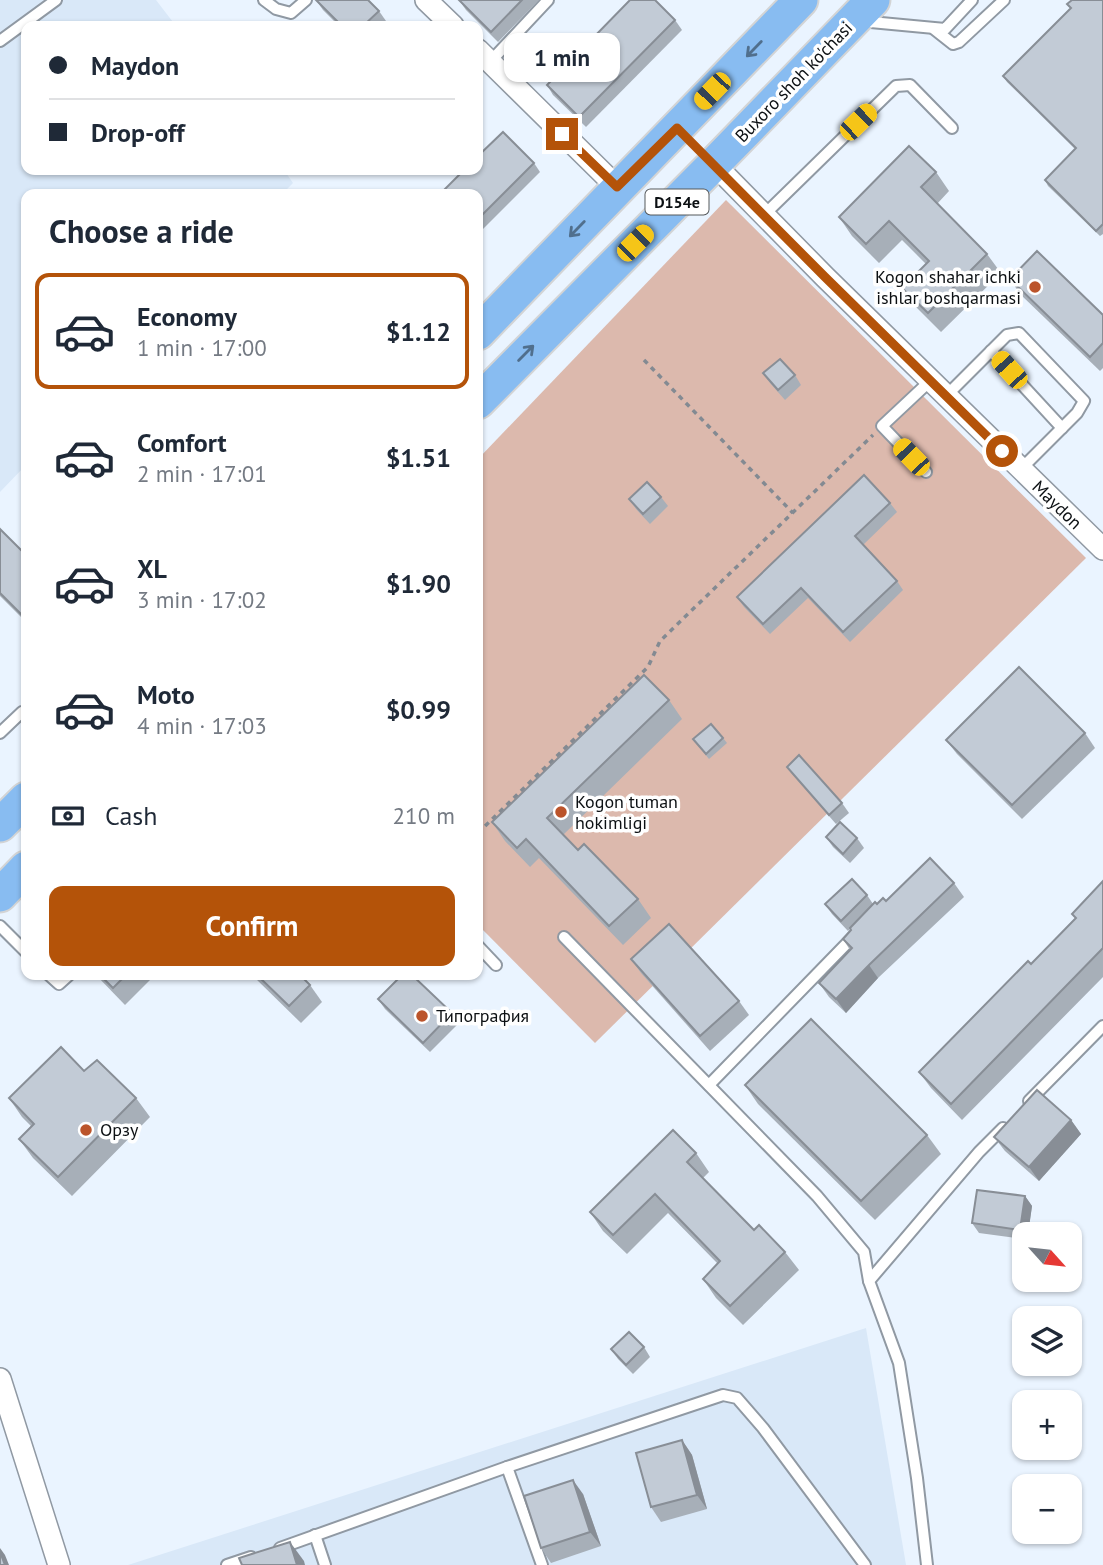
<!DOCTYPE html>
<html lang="en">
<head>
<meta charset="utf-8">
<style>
  :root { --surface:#fff; --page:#f2f2f3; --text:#1f2937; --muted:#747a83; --line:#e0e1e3; --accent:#b45309 }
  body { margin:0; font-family:"PT Sans",sans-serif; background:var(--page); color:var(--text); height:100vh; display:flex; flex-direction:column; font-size:26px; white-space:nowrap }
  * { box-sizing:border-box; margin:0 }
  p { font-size:23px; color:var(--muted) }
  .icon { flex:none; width:38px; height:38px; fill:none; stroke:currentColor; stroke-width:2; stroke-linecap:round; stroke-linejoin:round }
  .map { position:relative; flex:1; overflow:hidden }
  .details { position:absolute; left:21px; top:189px; width:462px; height:791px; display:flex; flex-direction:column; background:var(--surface); border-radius:14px; box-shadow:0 2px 5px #0004 }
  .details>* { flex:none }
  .guide { position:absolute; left:21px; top:21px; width:462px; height:154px; border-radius:14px; box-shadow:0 2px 5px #0004; display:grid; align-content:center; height:154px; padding:0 28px; background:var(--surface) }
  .needle { width:46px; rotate:117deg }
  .tools { position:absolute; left:1012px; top:1222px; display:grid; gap:14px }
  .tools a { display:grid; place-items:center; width:70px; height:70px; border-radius:14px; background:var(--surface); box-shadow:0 2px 5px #0004; font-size:35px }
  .end { position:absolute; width:32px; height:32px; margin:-16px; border:9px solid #b45309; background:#fff; box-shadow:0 0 0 4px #fff }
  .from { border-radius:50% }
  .bubble { position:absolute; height:49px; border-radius:14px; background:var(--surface); box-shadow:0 2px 5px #0004; font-size:23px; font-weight:700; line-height:49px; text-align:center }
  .car { position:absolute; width:21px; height:42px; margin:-21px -10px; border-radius:9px; box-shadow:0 0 5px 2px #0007; background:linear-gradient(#f5c518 24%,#345 0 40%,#f5c518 0 76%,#345 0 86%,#f5c518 0) }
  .guide b { display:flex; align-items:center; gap:24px; height:66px; font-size:26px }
  .guide b+b { border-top:2px solid var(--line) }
  .guide i { width:18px; height:18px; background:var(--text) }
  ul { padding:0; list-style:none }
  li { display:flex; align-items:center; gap:21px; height:116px; margin:0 14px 10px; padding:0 14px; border:4px solid transparent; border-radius:14px }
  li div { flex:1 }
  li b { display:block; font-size:26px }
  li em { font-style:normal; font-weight:700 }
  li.on { border-color:var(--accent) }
  li>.icon { width:63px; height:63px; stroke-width:1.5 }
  h2 { padding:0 28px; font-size:32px; line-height:84px }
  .pay { display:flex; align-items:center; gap:18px; height:77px; padding:0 28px; font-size:26px }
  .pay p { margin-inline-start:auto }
  .action { display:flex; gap:14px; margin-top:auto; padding:14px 28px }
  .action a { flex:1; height:80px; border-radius:14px; background:var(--accent); color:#fff; font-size:28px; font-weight:700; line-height:80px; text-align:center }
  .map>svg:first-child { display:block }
</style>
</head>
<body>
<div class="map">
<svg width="1103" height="1565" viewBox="0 0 1103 1565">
  <rect width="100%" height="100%" fill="#eaf4ff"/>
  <g fill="#d9e8f8">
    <polygon points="0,0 156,0 176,26 26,26 26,170 284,170 293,183 282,194 26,194 26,465 0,492"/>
    <polygon points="866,1328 906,1565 128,1565"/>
  </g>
  <polygon fill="#dcb9ad" points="726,200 1086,558 595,1043 478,925 478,459"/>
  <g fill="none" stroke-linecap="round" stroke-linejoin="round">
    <defs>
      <g id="lane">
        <polyline points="264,0 276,9 291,13 306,0"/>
        <polyline points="860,21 945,29 972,0"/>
        <polyline points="934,29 953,44 959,42 1004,0"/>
        <polyline points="0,41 56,0"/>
        <polyline points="490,62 548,0"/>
        <polyline points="764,215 896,86 910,85 952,128"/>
        <polyline points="991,351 1062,428"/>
        <polyline points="946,396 1007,335 1019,333 1084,401 1077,413 1021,469"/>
        <polyline points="926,472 882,426 930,381"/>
        <polyline points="0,733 22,712"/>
        <polyline points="0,926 26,952"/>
        <polyline points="564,937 817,1196 864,1252 869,1281"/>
        <polyline points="478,946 496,965"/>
        <polyline points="49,975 59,984 69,975"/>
        <polyline points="709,1085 856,934"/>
        <polyline points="1029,1101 1103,1026"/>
        <polyline points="507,1467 542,1565"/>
        <polyline points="315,1535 325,1565"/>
        <polyline points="280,1548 507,1467 723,1395 737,1398 763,1428 865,1565"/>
        <polyline points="227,1565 251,1557"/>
        <polyline points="927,1565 917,1478 899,1363 869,1281 979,1152 1003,1128"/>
      </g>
      <g id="street">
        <polyline points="426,0 453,26"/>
        <polyline points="478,50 617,187"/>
        <polyline points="714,164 825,277 1103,549"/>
        <polyline points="0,1379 59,1565"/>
      </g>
      <g id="primary">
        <polyline points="478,333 801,0"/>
        <polyline points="478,402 714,164 873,0"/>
        <polyline points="0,825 26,799"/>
        <polyline points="0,895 26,868"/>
      </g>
    </defs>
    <use href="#lane" stroke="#9099a3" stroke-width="14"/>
    <use href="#street" stroke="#9099a3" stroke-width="24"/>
    <use href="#primary" stroke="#d3d4d5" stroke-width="37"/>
    <g stroke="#838a92" stroke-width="3.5" stroke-dasharray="5 5" stroke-linecap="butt">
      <polyline points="644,360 793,513"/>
      <polyline points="478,833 648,667 660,641 873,435"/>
    </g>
    <use href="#lane" stroke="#fff" stroke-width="10"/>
    <use href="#street" stroke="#fff" stroke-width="21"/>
    <use href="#primary" stroke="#88bcf1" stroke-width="33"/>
  </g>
  <g fill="#a7afb8">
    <polygon points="316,0 379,11 386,21 380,26 339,26 323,10"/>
    <polygon points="459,0 539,0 498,42 466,10"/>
    <polygon points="1103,0 1103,234 1100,236 1048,186 1045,180 1075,149 1007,82 1003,76 1071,9 1067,4"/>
    <polygon points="675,20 682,30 586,127 553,95 547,85"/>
    <polygon points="534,163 540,172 478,234 478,194"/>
    <polygon points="936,172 949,191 937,204 987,254 1001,273 941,332 916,307 902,288 926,264 902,240 879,263 852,236 839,217"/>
    <polygon points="1010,279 1103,315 1103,368 1100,371 1020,294"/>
    <polygon points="763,373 795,375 801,385 785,400 770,383"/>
    <polygon points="661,497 668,506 650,524 636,509 629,499"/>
    <polygon points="890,503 897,512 863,545 897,581 903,590 850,642 808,598 770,634 744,607 737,597"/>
    <polygon points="0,529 26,555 26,622 0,596"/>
    <polygon points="669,700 682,719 563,835 578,850 638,899 651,918 623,945 539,858 530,867 505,841 492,822"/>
    <polygon points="1085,733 1095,748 1022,819 957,754 946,740"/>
    <polygon points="723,738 727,743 709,759 693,739"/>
    <polygon points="787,767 842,803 849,813 836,824 794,776"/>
    <polygon points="826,837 857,838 864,848 850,863 833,847"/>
    <polygon points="1103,881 1103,977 962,1120 931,1088 919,1072 1031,964 1075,918 1072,914"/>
    <polygon points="954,883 964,897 878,978 846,1013 829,997 819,983 850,950 843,939 851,930 850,929 848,931 832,914 825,904 867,895 873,904 877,904"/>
    <polygon points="631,959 739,1001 749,1015 710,1051 641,973"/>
    <polygon points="96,975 155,975 125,1005"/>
    <polygon points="252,975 300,975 310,985 322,1002 301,1023"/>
    <polygon points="378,999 452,1013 459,1023 430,1052 385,1009"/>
    <polygon points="745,1085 927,1135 941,1154 875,1220 758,1104"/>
    <polygon points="9,1098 136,1098 150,1117 72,1196 33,1158 19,1139 31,1126 22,1117"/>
    <polygon points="1071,1120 1081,1134 1039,1181 1005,1151 994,1137"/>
    <polygon points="696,1153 709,1172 703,1178 754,1230 785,1252 799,1270 743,1325 716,1298 703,1279 718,1264 668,1213 627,1254 603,1231 590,1212"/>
    <polygon points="1025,1196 1032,1206 1028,1234 1024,1234 1024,1239 979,1233 972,1223"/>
    <polygon points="644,1347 650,1357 633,1374 618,1359 611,1349"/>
    <polygon points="682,1440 692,1455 707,1509 661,1522 651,1507"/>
    <polygon points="583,1494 601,1546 551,1563 541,1548"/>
  </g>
  <g fill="#888e96">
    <polygon points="869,965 878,978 846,1013 836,999"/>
    <polygon points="1071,1120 1081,1134 1039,1181 1029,1167"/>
    <polygon points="1025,1196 1032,1206 1028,1234 1024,1234 1024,1235 1020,1230"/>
    <polygon points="682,1440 692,1455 707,1509 697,1495"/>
    <polygon points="573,1480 583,1494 601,1546 590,1532"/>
    <polygon points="290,1542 304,1561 305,1565 297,1565"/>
    <polygon points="0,1548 5,1555 9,1565 5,1565 0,1553"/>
  </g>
  <g fill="#c2cbd6" stroke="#888e96" stroke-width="2">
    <polygon points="316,0 368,0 379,11 363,26 342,26"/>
    <polygon points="459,0 522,0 491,32"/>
    <polygon points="630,0 655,0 675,20 579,117 547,85"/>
    <polygon points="1072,0 1103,0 1103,224 1096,231 1045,180 1076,148 1003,76 1071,8 1067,4"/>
    <polygon points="503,132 534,163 478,219 478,194 440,194 464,170 478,170 478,156"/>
    <polygon points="909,146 936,172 921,187 987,254 928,313 902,288 929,261 889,221 866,244 839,217"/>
    <polygon points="1037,251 1103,315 1103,343 1090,357 1010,279"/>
    <polygon points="780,359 795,375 778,390 763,373"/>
    <polygon points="864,475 890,503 855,536 897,581 843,632 801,588 763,624 737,597"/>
    <polygon points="647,482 661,497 643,514 629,499"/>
    <polygon points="0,529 26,555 26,619 0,593"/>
    <polygon points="1019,667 1085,733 1012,805 946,740"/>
    <polygon points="644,675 669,700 547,818 578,850 584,844 638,899 609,926 526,839 517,848 492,822"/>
    <polygon points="711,724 723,738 706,754 693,739"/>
    <polygon points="799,755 842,803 829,815 787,767"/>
    <polygon points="840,822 857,838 843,854 826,837"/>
    <polygon points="930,858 954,883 869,965 836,999 819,983 852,948 843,939 851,930 850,928 875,902 877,904 883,898 886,901"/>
    <polygon points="852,879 867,895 841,921 825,904"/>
    <polygon points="1103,881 1103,948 951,1104 919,1072 1028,961 1031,964 1076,918 1072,914"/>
    <polygon points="669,924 739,1001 700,1036 631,959"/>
    <polygon points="100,975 126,975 113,988"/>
    <polygon points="257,975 300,975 310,985 289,1006"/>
    <polygon points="402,975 412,975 452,1013 423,1043 378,999"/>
    <polygon points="811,1019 927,1135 861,1201 745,1085"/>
    <polygon points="61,1047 84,1071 97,1060 136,1098 58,1177 19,1139 34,1124 9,1098"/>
    <polygon points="1037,1090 1071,1120 1029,1167 994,1137"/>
    <polygon points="673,1130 696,1153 687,1162 754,1230 759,1225 785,1252 730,1306 703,1279 720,1261 655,1194 613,1235 590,1212"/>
    <polygon points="977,1190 1025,1196 1020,1230 972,1223"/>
    <polygon points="629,1332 644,1347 626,1365 611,1349"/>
    <polygon points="682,1440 697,1495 651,1507 636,1453"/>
    <polygon points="573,1480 590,1532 541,1548 524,1496"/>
    <polygon points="290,1542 297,1565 242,1565 239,1558"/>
    <polygon points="0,1552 5,1565 0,1565"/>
  </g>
  <defs><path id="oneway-shaft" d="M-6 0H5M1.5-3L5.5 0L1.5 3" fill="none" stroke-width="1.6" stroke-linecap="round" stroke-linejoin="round" transform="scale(1.75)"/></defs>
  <g stroke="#506f8d">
    <use href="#oneway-shaft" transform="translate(754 49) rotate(134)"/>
    <use href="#oneway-shaft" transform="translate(577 229) rotate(134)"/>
    <use href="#oneway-shaft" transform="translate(526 353) rotate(-45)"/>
  </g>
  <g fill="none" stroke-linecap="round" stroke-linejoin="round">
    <polyline stroke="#b45309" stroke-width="9" points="562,134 617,187 677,128 825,277 1002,451"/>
  </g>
  <g fill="#bb542b" stroke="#fff" stroke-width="2.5">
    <circle cx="1035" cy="287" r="7"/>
    <circle cx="561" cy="812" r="7"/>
    <circle cx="422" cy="1016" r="7"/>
    <circle cx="86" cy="1130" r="7"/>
  </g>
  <g text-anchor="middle" stroke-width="7" stroke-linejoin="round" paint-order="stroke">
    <rect fill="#fff" stroke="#55585a" stroke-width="2" x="645.5" y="189.5" width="63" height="25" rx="5"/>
    <g font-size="16" font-weight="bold" fill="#0c1013">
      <text x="677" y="208">D154e</text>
    </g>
    <g font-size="18" fill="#0c1013" stroke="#fff">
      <text transform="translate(794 82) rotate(-46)" y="6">Buxoro shoh ko'chasi</text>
      <text transform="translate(1057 505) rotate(44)" y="6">Maydon</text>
    </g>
    <g font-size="18" fill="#0c1013" stroke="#fff" text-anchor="start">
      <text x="1021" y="283" text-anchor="end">Kogon shahar ichki<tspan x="1021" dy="21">ishlar boshqarmasi</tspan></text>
      <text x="575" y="808">Kogon tuman<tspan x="575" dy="21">hokimligi</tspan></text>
      <text x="436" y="1022">Типография</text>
      <text x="100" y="1136">Орзу</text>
    </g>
  </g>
</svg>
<div class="tools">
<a><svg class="needle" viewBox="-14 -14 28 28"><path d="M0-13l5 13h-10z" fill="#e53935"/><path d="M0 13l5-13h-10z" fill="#747a83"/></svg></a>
<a><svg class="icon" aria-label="layers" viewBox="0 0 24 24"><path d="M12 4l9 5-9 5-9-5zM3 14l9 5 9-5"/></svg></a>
<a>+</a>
<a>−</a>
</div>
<i class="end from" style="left:1002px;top:451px"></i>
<i class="end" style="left:562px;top:134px"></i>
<div class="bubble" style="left:504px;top:33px;width:116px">1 min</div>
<i class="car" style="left:712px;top:91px;rotate:224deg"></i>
<i class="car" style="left:858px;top:122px;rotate:46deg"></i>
<i class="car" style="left:635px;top:243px;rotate:45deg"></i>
<i class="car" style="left:1009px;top:370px;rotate:318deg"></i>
<i class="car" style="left:911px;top:457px;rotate:316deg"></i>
<div class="guide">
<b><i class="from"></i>Maydon</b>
<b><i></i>Drop-off</b>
</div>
<section class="details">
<h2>Choose a ride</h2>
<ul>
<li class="on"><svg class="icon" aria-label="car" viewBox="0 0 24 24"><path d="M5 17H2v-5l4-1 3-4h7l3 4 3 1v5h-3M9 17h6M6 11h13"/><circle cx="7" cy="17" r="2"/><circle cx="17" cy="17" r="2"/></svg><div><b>Economy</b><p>1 min · 17:00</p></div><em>$1.12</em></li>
<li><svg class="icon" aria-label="car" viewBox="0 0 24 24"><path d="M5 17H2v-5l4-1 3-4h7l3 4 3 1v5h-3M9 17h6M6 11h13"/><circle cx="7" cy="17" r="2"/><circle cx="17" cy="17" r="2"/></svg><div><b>Comfort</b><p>2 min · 17:01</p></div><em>$1.51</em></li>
<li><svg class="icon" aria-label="car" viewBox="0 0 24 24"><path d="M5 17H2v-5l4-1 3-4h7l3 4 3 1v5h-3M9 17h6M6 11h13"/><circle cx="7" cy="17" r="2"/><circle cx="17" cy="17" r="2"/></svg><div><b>XL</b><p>3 min · 17:02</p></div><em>$1.90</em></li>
<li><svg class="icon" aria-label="car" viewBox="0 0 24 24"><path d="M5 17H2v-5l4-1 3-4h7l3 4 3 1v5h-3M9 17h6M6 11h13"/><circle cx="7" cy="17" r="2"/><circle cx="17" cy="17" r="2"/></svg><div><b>Moto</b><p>4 min · 17:03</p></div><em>$0.99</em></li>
</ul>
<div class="pay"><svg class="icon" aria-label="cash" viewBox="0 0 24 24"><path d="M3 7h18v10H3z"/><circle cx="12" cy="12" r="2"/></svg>Cash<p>210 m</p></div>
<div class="action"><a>Confirm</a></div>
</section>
</div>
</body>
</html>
